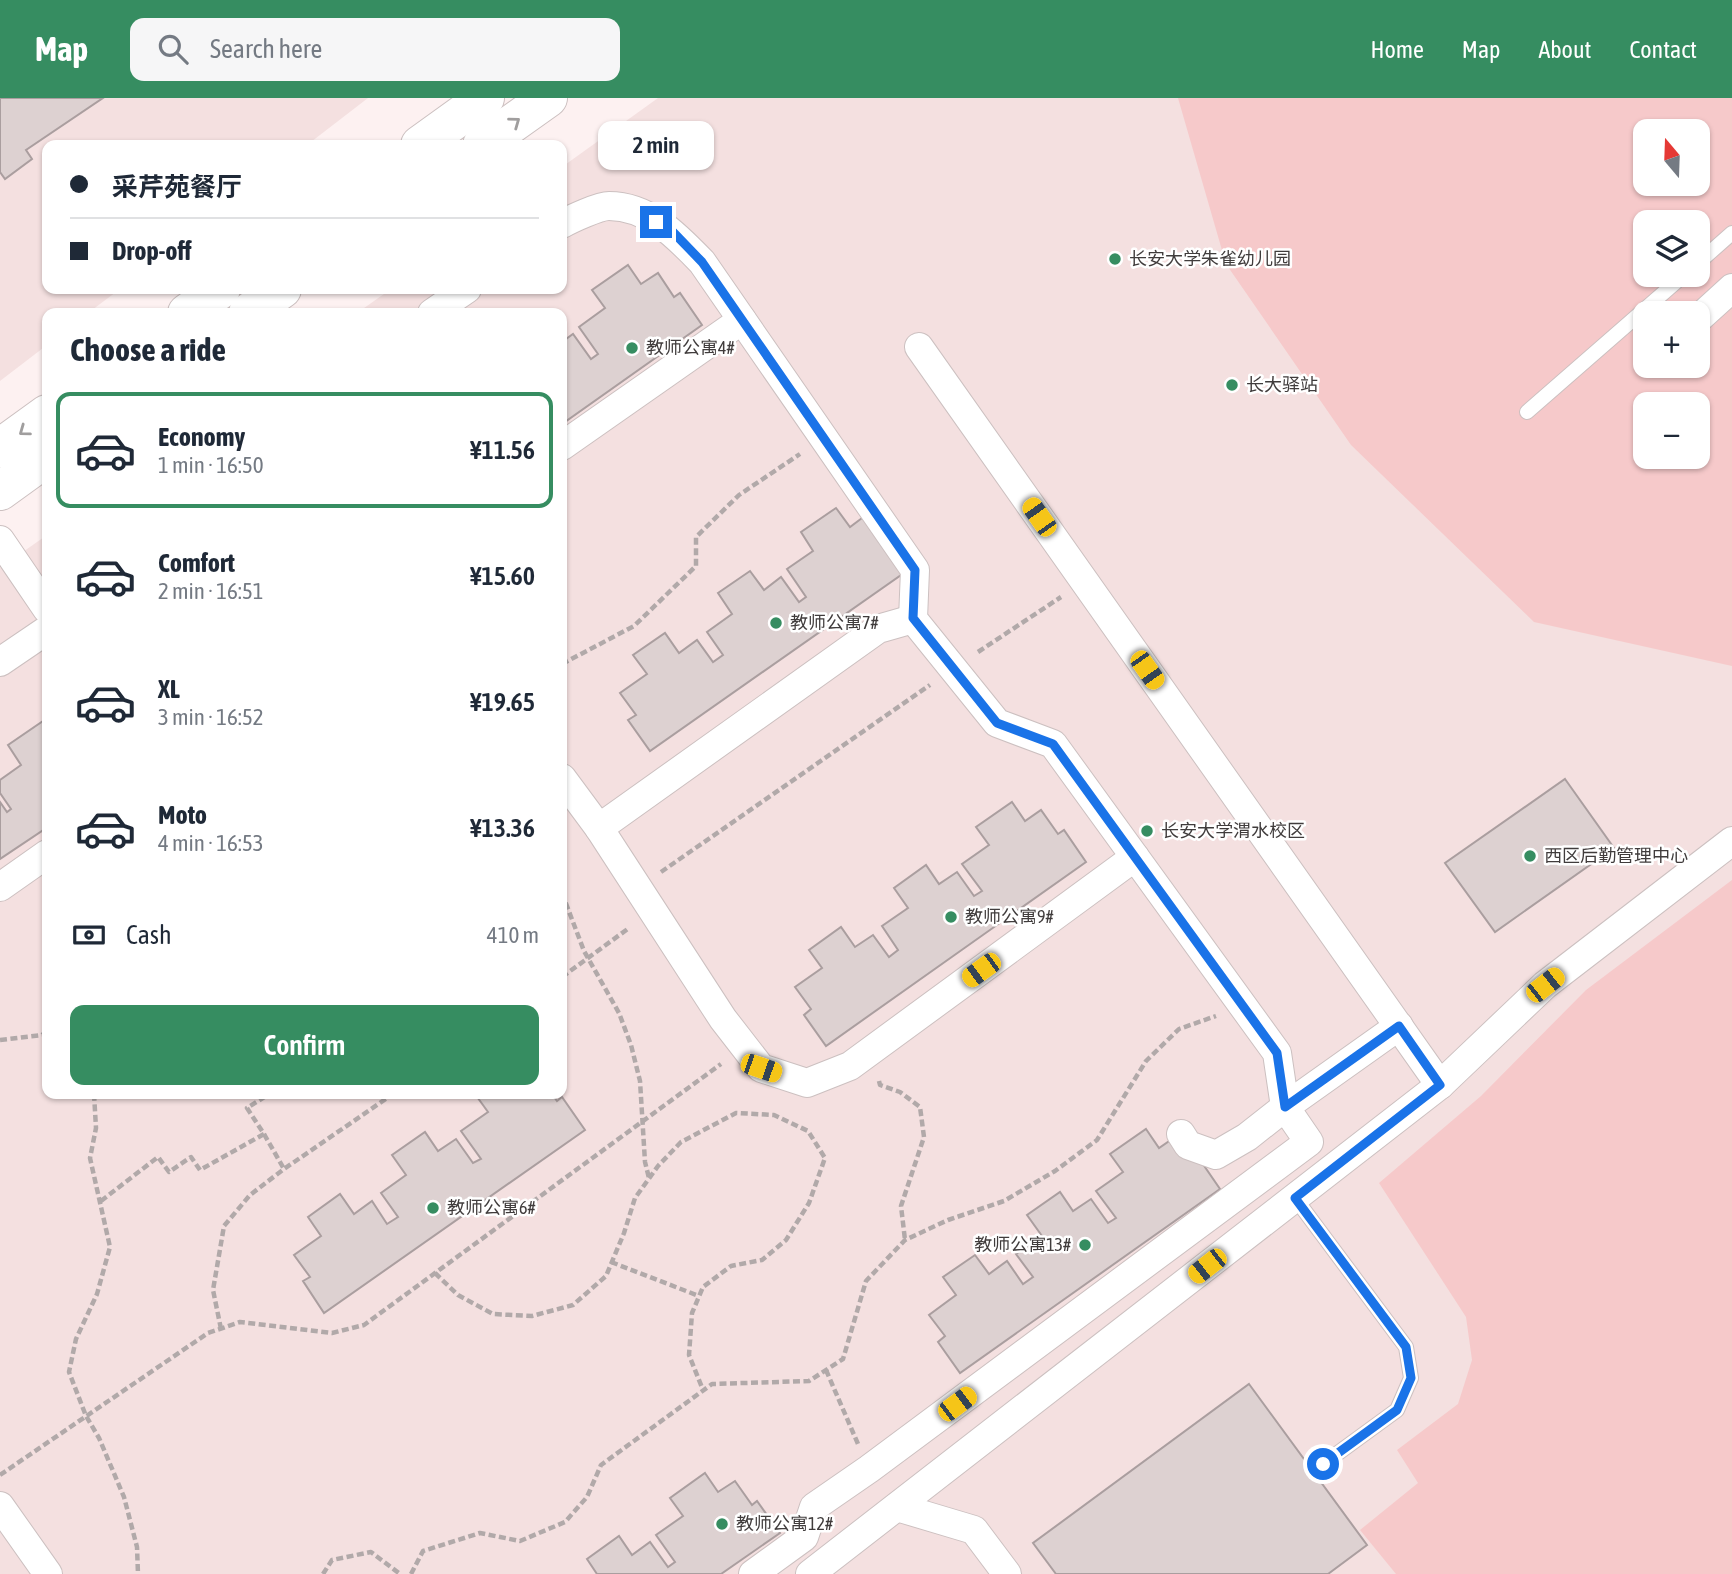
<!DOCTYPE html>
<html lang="en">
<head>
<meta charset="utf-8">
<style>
  :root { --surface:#fff; --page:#f6f6f7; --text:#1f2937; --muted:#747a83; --line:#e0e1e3; --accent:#368d61 }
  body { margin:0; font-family:"Asap Condensed","Noto Sans SC",sans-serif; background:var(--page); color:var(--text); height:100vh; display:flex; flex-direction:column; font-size:26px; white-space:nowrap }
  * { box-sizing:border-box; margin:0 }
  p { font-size:23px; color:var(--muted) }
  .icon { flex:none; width:38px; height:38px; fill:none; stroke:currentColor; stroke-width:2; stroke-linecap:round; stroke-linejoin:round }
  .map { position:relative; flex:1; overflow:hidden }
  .details { position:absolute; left:42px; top:210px; width:525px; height:791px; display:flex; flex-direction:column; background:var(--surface); border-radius:14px; box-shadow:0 2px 5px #0004 }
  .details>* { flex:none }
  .guide { position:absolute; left:42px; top:42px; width:525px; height:154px; border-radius:14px; box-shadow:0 2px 5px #0004; display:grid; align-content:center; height:154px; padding:0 28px; background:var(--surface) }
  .needle { width:46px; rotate:341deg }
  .tools { position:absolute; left:1633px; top:21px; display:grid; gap:14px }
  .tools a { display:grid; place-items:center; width:77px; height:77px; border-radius:14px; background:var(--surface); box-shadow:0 2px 5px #0004; font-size:35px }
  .end { position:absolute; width:32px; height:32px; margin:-16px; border:9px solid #1a73e8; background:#fff; box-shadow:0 0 0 4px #fff }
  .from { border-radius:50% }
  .bubble { position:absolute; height:49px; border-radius:14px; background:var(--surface); box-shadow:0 2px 5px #0004; font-size:23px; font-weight:600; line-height:49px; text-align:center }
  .car { position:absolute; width:21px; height:42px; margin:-21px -10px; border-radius:9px; box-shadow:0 0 5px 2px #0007; background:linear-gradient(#f5c518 24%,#345 0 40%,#f5c518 0 76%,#345 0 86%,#f5c518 0) }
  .guide b { display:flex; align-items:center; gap:24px; height:66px; font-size:26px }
  .guide b+b { border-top:2px solid var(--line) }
  .guide i { width:18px; height:18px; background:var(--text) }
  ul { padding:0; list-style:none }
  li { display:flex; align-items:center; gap:21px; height:116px; margin:0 14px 10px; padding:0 14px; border:4px solid transparent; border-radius:14px }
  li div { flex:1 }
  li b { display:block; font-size:26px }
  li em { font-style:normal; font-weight:600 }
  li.current { border-color:var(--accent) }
  li>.icon { width:63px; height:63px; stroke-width:1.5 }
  h2 { padding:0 28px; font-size:32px; line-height:84px }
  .pay { display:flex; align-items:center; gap:18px; height:77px; padding:0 28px; font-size:26px }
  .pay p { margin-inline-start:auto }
  .cta { display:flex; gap:14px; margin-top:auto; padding:14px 28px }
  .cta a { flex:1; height:80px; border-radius:14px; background:var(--accent); color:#fff; font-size:28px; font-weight:600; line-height:80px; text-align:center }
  header { display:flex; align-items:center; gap:42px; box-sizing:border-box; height:98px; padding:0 35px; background:var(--accent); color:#fff }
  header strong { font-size:33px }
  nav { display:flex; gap:38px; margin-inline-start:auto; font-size:24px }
  .search { width:490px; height:63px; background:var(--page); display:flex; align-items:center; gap:18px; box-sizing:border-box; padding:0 24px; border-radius:14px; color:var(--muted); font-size:26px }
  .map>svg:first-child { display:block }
</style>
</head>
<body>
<header>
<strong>Map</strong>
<div class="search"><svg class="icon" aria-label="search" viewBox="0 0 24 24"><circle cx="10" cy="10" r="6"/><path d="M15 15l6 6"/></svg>Search here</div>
<nav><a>Home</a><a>Map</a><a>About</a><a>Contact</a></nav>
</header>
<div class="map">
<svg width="1732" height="1476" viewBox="0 0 1732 1476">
  <rect width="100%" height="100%" fill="#fdf1f1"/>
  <g fill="#f4e0e0" fill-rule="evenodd">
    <polygon points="0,0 368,0 307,47 47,47 47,191 120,191 88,215 47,215 47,247 0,283"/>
    <path d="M658,0H1732V1476H0V470L47,437V996H562V215H357L391,191H562V69ZM1645,33H1698V86H1645ZM1645,124H1698V177H1645ZM1645,215H1698V268H1645ZM1645,306H1698V359H1645Z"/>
  </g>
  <g fill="#f6c9ca" fill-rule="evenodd">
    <path d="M1178,0H1732V568L1534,524L1351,347L1226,166ZM1645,33H1698V86H1645ZM1645,124H1698V177H1645ZM1645,215H1698V268H1645ZM1645,306H1698V359H1645Z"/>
    <polygon points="1732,782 1732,1476 1396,1476 1360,1432 1418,1385 1397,1352 1458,1306 1472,1262 1466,1219 1379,1085 1481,998 1586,892"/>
  </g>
  <g fill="#ddd1d1" stroke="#aa9e9f" stroke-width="2">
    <polygon points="0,0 103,0 26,52 32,61 5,81 0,74"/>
    <polygon points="628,167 641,186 658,175 674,199 680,195 702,227 562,326 562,244 573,236 591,261 598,256 579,229 605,210 592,192"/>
    <polygon points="836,410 850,429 866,417 911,470 650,653 628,622 636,617 620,595 647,576 633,557 665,535 679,555 697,542 713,564 723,557 707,534 732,516 718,495 750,473 764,492 781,479 799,504 806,499 787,471 813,453 801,434"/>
    <polygon points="46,621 47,623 47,732 45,731 0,761 0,704 7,714 11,711 0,695 0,682 21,667 8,647"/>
    <polygon points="1565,681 1614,750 1495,834 1445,765"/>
    <polygon points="1012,704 1025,723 1041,712 1058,736 1064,732 1086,764 826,948 804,917 811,911 795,889 822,870 809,852 841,829 855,849 873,837 889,859 898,852 882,828 908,810 894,790 926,767 939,786 957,774 974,798 982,793 962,766 989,747 976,729"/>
    <polygon points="475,996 552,996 557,1003 562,999 585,1032 324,1215 303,1183 310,1179 294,1157 321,1138 308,1119 340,1096 354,1116 372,1103 387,1126 398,1119 381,1095 406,1077 392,1057 425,1034 438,1053 456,1041 473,1065 481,1061 461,1033 488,1014"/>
    <polygon points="1146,1031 1159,1050 1175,1039 1198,1059 1220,1091 960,1275 938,1244 945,1238 929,1217 956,1197 943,1179 975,1157 989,1176 1007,1163 1023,1186 1033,1179 1016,1156 1042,1138 1027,1117 1060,1094 1073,1113 1091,1101 1108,1125 1116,1120 1096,1093 1123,1074 1110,1056"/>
    <polygon points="1249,1286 1367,1447 1328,1476 1056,1476 1033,1445"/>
    <polygon points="705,1375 718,1394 735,1383 752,1407 757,1403 780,1435 721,1476 597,1476 587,1461 619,1438 632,1457 650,1444 668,1469 675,1464 656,1437 683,1418 670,1400"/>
  </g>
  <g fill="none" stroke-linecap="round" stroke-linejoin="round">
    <defs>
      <g id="lane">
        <polyline points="1698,165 1732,135"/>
        <polyline points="1527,314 1684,177"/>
        <polyline points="1295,1100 1406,1249 1411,1280 1397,1312 1323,1366"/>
      </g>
      <g id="street">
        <path d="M562,126C571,121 599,108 609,108C648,108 676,137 702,164L915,472L913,521L997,625L1053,646L1277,955L1285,1009L1309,1044L869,1371L814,1409L804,1439L753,1476"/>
        <polyline points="432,215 467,191"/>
        <polyline points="1698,221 1732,190"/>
        <polyline points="919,249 1440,987"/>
        <polyline points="562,348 742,222"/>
        <polyline points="0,442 47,511"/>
        <polyline points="0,564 47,532"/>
        <polyline points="562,680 599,730 723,921 761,970 807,985 850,968 1135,759"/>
        <polyline points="599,730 878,531 913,521"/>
        <polyline points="0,789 47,756"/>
        <polyline points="1181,1036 1188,1047 1216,1057 1247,1039 1285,1009 1399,928"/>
        <polyline points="0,1408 48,1476"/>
        <polyline points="897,1409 974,1432 1007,1476"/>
        <polyline points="810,1476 1440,987 1545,887 1732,743"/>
      </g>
      <g id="secondary">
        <polyline points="420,47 485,0"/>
        <polyline points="482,47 548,0"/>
        <polyline points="187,215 221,191"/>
        <polyline points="248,215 282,191"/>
        <polyline points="0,350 47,316"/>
        <polyline points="0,393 47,359"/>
      </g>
    </defs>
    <use href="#lane" stroke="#ccc0c0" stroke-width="16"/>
    <use href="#street" stroke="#ccc0c0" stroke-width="30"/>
    <use href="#secondary" stroke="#ccc0c0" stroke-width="40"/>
    <g stroke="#b1a9a9" stroke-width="4.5" stroke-dasharray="7 3.5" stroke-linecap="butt">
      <polyline points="978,554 1061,499"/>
      <polyline points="562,566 634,528 696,468 696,439 739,397 800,356"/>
      <polyline points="661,774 930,587"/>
      <polyline points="562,795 584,853 619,915 631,947 640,983 645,1064 649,1080"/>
      <polyline points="562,879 629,830"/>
      <polyline points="0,942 42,937 47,933"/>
      <polyline points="879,983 880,987 900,994 920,1009 924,1039 901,1108 905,1142"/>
      <polyline points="94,996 96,1030 90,1060 110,1149 97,1196 76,1241 69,1274 86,1318 99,1340 124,1399 137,1449 138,1476"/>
      <polyline points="264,1036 284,1071"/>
      <polyline points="101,1103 158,1059 169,1074 191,1059 200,1072 264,1036 247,1010 269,996"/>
      <polyline points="611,1164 699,1198"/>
      <polyline points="435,1175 458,1197 493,1216 532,1218 573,1207 606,1178 624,1135 635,1100 658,1068 681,1044 736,1015 774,1017 808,1033 825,1060 809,1105 786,1142 762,1162 731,1168 703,1189 692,1215 689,1257 703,1292"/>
      <polyline points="221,1231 213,1192 224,1128 250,1097 284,1071 393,996"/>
      <polyline points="826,1272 858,1346"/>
      <polyline points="0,1377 208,1235 240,1224 332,1235 364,1227 721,966"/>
      <polyline points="323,1476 332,1462 371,1454 400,1476"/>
      <polyline points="411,1476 423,1453 480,1435 520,1443 565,1424 587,1399 601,1367 712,1286 809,1283 843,1261 866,1183 905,1142 948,1122 1004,1103 1055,1073 1097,1042 1146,963 1179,931 1216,918"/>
    </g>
    <use href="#lane" stroke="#fff" stroke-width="14"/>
    <use href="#street" stroke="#fff" stroke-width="28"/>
    <use href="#secondary" stroke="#fff" stroke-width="38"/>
  </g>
  <defs><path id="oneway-chevron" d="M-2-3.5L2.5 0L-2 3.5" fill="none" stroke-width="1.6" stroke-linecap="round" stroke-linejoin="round" transform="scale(1.75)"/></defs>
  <g stroke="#a09e9e">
    <use href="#oneway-chevron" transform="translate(515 24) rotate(-36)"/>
    <use href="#oneway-chevron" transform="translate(24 333) rotate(144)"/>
  </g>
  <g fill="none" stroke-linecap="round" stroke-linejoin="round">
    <polyline stroke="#1a73e8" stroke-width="9" points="656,124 673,134 702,164 915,472 913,520 997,625 1053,646 1277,955 1285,1009 1399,928 1440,987 1295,1100 1406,1249 1411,1280 1397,1312 1323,1366"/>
  </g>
  <g fill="#368d61" stroke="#fff" stroke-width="2.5">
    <circle cx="1115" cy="161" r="7"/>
    <circle cx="632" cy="250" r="7"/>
    <circle cx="1232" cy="287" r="7"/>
    <circle cx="776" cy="525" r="7"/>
    <circle cx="1147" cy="733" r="7"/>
    <circle cx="1530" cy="758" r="7"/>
    <circle cx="951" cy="819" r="7"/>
    <circle cx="433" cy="1110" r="7"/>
    <circle cx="1085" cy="1147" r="7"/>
    <circle cx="722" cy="1426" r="7"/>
  </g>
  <g text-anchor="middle" stroke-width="5" stroke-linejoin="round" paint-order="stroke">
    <g font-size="18" fill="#403c3c" stroke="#fff" text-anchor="start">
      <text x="1129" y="167">长安大学朱雀幼儿园</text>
      <text x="646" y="256">教师公寓4#</text>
      <text x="1246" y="293">长大驿站</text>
      <text x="790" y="531">教师公寓7#</text>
      <text x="1161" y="739">长安大学渭水校区</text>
      <text x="1544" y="764">西区后勤管理中心</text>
      <text x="965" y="825">教师公寓9#</text>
      <text x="447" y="1116">教师公寓6#</text>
      <text x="1071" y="1153" text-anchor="end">教师公寓13#</text>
      <text x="736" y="1432">教师公寓12#</text>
    </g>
  </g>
</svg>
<div class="tools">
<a><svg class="needle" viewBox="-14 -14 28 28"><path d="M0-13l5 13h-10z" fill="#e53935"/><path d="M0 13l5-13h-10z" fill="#747a83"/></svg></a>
<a><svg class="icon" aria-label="layers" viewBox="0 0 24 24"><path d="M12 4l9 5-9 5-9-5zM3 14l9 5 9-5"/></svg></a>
<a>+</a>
<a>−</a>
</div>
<i class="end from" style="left:1323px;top:1366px"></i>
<i class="end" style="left:656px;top:124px"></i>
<div class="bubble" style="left:598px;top:23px;width:116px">2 min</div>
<i class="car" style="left:1039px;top:419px;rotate:325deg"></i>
<i class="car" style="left:1147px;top:572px;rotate:145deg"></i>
<i class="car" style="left:981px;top:872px;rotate:234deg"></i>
<i class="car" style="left:1545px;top:887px;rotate:52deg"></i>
<i class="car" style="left:761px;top:970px;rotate:109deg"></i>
<i class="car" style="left:1207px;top:1168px;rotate:232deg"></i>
<i class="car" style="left:957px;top:1306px;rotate:53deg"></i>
<div class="guide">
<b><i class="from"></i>采芹苑餐厅</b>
<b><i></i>Drop-off</b>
</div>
<section class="details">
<h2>Choose a ride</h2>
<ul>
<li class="current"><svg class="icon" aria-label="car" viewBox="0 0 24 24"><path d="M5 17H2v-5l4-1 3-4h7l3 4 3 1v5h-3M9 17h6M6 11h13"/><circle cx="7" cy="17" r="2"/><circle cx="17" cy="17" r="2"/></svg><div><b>Economy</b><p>1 min · 16:50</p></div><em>¥11.56</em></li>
<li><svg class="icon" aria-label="car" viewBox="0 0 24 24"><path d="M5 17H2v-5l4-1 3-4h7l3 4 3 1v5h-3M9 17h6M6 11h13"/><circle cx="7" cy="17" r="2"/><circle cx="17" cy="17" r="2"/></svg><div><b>Comfort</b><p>2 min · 16:51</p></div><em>¥15.60</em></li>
<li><svg class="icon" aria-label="car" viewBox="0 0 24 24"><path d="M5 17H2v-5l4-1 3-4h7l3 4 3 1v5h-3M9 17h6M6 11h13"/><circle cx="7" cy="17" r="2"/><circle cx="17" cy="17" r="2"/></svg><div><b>XL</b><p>3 min · 16:52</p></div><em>¥19.65</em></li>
<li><svg class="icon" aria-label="car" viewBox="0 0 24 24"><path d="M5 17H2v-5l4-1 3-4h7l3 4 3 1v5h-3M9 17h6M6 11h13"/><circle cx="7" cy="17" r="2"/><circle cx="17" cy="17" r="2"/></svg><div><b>Moto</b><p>4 min · 16:53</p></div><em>¥13.36</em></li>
</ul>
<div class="pay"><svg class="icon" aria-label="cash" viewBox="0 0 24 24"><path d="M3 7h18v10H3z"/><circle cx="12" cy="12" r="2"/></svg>Cash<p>410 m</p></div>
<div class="cta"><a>Confirm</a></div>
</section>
</div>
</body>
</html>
